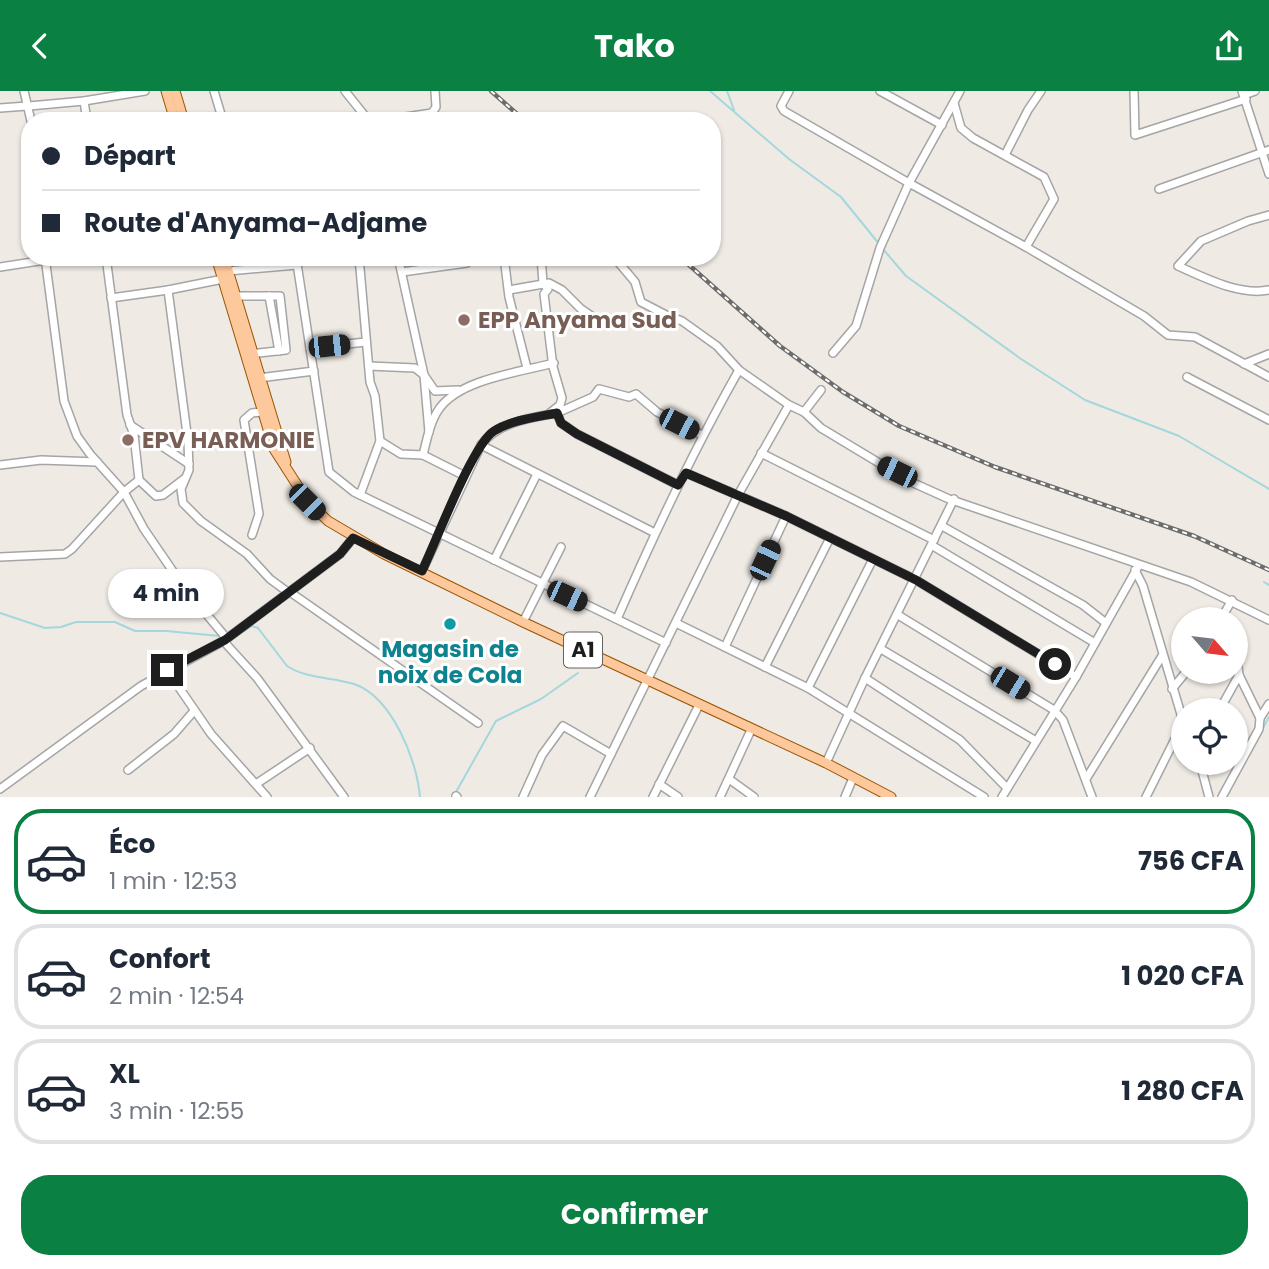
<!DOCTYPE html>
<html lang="fr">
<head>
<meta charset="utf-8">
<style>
  :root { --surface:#fff; --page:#f2f2f3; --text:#1f2937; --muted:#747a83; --line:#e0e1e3; --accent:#0b8043 }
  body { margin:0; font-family:Poppins,sans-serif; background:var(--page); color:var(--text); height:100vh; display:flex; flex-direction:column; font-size:26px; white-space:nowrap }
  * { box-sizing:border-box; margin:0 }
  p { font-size:23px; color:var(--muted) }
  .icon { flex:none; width:38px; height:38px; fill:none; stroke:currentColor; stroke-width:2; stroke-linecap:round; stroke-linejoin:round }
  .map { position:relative; height:706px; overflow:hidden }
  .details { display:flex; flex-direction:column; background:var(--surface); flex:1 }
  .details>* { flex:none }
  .banner { position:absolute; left:21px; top:21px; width:700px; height:154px; border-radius:28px; box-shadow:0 2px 5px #0004; display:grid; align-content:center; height:154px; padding:0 21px; background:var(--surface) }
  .needle { width:46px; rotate:118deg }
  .tools { position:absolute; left:1171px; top:516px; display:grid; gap:14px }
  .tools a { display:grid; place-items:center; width:77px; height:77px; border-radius:50%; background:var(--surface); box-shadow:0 2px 5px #0004; font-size:35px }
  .end { position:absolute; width:32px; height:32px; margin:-16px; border:9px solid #1e1e1e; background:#fff; box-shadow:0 0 0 4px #fff }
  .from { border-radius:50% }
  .bubble { position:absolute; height:49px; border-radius:24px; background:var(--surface); box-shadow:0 2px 5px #0004; font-size:23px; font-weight:700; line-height:49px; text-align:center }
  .car { position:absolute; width:21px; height:42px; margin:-21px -10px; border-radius:9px; box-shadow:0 0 5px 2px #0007; background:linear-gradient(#222 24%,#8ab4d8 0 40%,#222 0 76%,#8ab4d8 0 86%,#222 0) }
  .banner b { display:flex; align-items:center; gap:24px; height:66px; font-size:26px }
  .banner b+b { border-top:2px solid var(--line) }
  .banner i { width:18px; height:18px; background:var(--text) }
  ul { padding:12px 0 0; list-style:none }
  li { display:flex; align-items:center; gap:21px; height:105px; margin:0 14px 10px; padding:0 7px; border:4px solid var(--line); border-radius:28px }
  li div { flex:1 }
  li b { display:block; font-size:26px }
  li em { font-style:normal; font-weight:700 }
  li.current { border-color:var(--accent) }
  li>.icon { width:63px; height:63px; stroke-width:1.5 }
  .action { display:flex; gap:14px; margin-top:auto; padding:14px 21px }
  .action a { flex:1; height:80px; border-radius:28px; background:var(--accent); color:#fff; font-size:28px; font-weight:700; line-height:80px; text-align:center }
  header { display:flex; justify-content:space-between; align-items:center; height:91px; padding:0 21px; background:var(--accent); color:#fff; font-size:32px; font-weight:700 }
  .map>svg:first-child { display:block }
</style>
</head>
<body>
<header><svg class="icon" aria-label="back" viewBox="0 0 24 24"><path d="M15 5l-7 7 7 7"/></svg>Tako<svg class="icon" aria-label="share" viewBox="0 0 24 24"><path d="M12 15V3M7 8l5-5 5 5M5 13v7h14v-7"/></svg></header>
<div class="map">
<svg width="1269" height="706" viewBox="0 0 1269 706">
  <rect width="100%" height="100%" fill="#efeae4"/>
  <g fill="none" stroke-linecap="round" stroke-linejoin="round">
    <g stroke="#a4d7dd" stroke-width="2">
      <polyline points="710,0 789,68 841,106 880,154"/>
      <polyline points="727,0 734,19"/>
      <polyline points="883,158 906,185 1021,268 1085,309 1179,345 1269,398"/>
      <polyline points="1264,491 1269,494"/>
      <polyline points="0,522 45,537 61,536 76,531 115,531 135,540 166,540 220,545"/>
      <path d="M235,546L252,535L258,537L287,575C307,588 332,586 354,593C392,606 417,669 420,706"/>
      <polyline points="1263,637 1269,626"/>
      <polyline points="456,701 496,630 541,608 578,582"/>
    </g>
    <defs>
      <g id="minor">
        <polyline points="24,0 31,30"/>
        <polyline points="214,0 223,30"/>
        <polyline points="345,0 369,30"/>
        <polyline points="789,0 781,15 784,20 909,92 960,0"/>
        <polyline points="880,0 942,34"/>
        <polyline points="1134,0 1135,44 1246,8"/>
        <polyline points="1242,0 1269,83"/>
        <polyline points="1244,4 1255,0"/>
        <polyline points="84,10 87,30"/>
        <polyline points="954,12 961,37 973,47 1044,86 1054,108 1026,156"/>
        <polyline points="29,15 84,10 145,0"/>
        <polyline points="0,17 27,15"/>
        <polyline points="379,30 432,22 436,16 435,0"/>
        <polyline points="1005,64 1028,19 1041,0"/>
        <polyline points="1159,98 1269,59"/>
        <path d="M1269,124L1248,130L1201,150L1178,175C1205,187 1240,205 1269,199"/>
        <polyline points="45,166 64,310 77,345 90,363 124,401 144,438 183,495 223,543 227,554 257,587 344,706"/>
        <polyline points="296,166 329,381 354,401 666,552"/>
        <polyline points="359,166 370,291 375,305 380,350 360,404"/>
        <polyline points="398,166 424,284 429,341"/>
        <polyline points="504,166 509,206 527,277"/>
        <polyline points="541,166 543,192 548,198 544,203 553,276 562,307 560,314 550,322"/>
        <polyline points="614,166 635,191 641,211 668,225 682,230 717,255 739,279 789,314 804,321 821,337 909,390 949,408 1191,491 1269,529"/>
        <polyline points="0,176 65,166"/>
        <polyline points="228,180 297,174"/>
        <polyline points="402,181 467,172"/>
        <polyline points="168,199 188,350 189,379 181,398 183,412 201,430 247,463 270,488 289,502"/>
        <polyline points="509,199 549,192 562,199 581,218 606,235"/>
        <polyline points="234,205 280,205 286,259 249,263"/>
        <polyline points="269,205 279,260"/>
        <polyline points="111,207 168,199 223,188"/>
        <polyline points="310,257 366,251"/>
        <polyline points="833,262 856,235 880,157 909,92 1026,156 1144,225 1168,244 1195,246 1269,286"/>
        <polyline points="1244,273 1269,263"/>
        <polyline points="369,275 415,277 424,284 435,300 458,299"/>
        <polyline points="1187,286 1269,329"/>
        <polyline points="259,287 314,280"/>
        <polyline points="804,321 821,299"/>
        <polyline points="557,322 593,306 599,298 629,306 636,303 657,321 702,344"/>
        <polyline points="130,334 189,373"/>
        <polyline points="380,350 401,363 423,364 465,385"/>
        <polyline points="481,354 655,442"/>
        <polyline points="761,362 934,449"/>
        <path d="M423,364C427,348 430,331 439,318C460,288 521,281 554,272"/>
        <polyline points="0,374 41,369 97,371"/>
        <polyline points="686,382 786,425 916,489 1076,586"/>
        <polyline points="139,389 156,405 163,404 184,388"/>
        <polyline points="942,435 1083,514 1106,532"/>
        <polyline points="252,444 259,423 244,329 252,322 262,321"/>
        <polyline points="933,455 1095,552"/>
        <polyline points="0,466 65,463 72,458 124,401 139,389 134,344 127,324 106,166"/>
        <polyline points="494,469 537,383"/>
        <polyline points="1135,479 1143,495 1183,630"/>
        <path d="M422,480L481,354C498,331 530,327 557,322L561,332L577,343L678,394"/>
        <polyline points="290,501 478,632"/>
        <polyline points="898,524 1054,619 1063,629 1092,706"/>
        <path d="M617,528C654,443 693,360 739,279"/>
        <polyline points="1221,528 1232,509"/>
        <polyline points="523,531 561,456"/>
        <polyline points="676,532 808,597 984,706"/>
        <polyline points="725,556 786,425"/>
        <polyline points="881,558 1036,650"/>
        <polyline points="765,576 830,447"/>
        <polyline points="167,579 211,643 267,706"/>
        <polyline points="865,587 960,649 1007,697"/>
        <polyline points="808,597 873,468"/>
        <polyline points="1172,598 1186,581"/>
        <polyline points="1219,620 1239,584"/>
        <polyline points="1260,627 1269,613"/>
        <polyline points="826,672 865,587 954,408"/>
        <polyline points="1200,672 1209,706"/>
        <polyline points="128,679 174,643 194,620"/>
        <polyline points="729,688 754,706"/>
        <polyline points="1086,688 1162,565"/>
        <polyline points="256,693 310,657"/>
        <polyline points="659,693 678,706"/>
        <polyline points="0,698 141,595 225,549 340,463 353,447"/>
        <polyline points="456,705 457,706"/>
        <polyline points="523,706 542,664 563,635 611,663"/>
        <polyline points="590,706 738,404 789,314"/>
        <polyline points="653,706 699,614"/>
        <polyline points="720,706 751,639"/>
        <polyline points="845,706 853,687"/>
        <polyline points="1002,706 1076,586 1139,474"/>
        <polyline points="1146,706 1183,632"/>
        <polyline points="1222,706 1259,638 1260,627 1239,584 1236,561"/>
      </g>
      <g id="major">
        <polyline points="166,0 175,30"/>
        <polyline points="175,0 184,30"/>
        <polyline points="216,166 274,358 308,411 328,430 384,463 523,531 826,672 891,706"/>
        <polyline points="224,166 286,371"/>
      </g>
    </defs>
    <use href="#minor" stroke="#a5a5a5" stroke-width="10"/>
    <use href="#major" stroke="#950" stroke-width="11"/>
    <use href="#minor" stroke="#fff" stroke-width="7"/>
    <use href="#major" stroke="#fdc89c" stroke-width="9"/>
    <defs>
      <g id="rail">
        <polyline points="491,0 525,30"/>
        <polyline points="680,166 780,255 843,301 899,335 995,376 1194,445 1269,479"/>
      </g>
    </defs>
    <use href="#rail" stroke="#6c6c6c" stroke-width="4.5"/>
    <use href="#rail" stroke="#fff" stroke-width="2" stroke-dasharray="5" stroke-linecap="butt"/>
  </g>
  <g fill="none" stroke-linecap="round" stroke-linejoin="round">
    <path stroke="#1e1e1e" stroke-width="9" d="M167,579L225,549L340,463L353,447L422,480C436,451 472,354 494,340C511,329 537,326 557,322L561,332L577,343L678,394L686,382L786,425L916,489L1055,573"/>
  </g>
  <g fill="#8d6e63" stroke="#fff" stroke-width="2.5">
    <circle cx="464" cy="229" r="7"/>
    <circle cx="128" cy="349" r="7"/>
  </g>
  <circle fill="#0f9aa8" stroke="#fff" stroke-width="2.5" cx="450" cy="533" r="7"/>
  <g text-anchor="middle" stroke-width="6" stroke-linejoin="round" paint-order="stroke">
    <rect fill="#fff" stroke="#626262" stroke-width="2" x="564" y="541.5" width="38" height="35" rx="5"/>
    <g font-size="21" font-weight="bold" fill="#1e1e1e">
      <text x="583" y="566">A1</text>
    </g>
    <g font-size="23" font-weight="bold" fill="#785e54" stroke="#fff" text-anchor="start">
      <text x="478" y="237">EPP Anyama Sud</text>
      <text x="142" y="357">EPV HARMONIE</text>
    </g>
    <g font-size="23" font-weight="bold" fill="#0d838f" stroke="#fff">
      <text x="450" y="566">Magasin de<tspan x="450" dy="26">noix de Cola</tspan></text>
    </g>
  </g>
</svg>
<div class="tools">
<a><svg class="needle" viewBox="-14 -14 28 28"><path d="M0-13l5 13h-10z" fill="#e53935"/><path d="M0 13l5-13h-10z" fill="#747a83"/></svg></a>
<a><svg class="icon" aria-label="locate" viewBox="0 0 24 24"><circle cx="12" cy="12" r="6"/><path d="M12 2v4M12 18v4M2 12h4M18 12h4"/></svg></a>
</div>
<i class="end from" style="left:1055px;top:573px"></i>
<i class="end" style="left:167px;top:579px"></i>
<div class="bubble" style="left:108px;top:478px;width:116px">4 min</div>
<i class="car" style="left:329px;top:255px;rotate:84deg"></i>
<i class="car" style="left:679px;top:333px;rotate:117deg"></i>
<i class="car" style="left:897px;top:381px;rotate:296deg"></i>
<i class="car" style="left:307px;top:411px;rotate:135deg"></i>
<i class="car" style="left:765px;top:469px;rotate:25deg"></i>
<i class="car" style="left:567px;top:505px;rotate:115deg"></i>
<i class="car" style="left:1010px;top:592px;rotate:121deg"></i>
<div class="banner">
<b><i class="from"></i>Départ</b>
<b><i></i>Route d'Anyama-Adjame</b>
</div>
</div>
<section class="details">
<ul>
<li class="current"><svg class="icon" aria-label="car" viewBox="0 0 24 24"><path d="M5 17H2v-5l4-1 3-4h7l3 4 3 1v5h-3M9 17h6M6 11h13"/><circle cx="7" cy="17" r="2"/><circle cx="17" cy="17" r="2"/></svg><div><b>Éco</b><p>1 min · 12:53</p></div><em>756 CFA</em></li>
<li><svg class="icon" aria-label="car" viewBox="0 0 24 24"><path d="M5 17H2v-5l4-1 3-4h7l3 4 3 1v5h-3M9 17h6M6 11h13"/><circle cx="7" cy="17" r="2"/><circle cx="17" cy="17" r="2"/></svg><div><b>Confort</b><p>2 min · 12:54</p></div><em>1 020 CFA</em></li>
<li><svg class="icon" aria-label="car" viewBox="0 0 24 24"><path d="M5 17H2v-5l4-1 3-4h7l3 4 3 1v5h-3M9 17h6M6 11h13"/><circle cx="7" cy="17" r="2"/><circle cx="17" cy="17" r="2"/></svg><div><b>XL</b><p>3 min · 12:55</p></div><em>1 280 CFA</em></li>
</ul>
<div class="action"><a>Confirmer</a></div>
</section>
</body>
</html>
